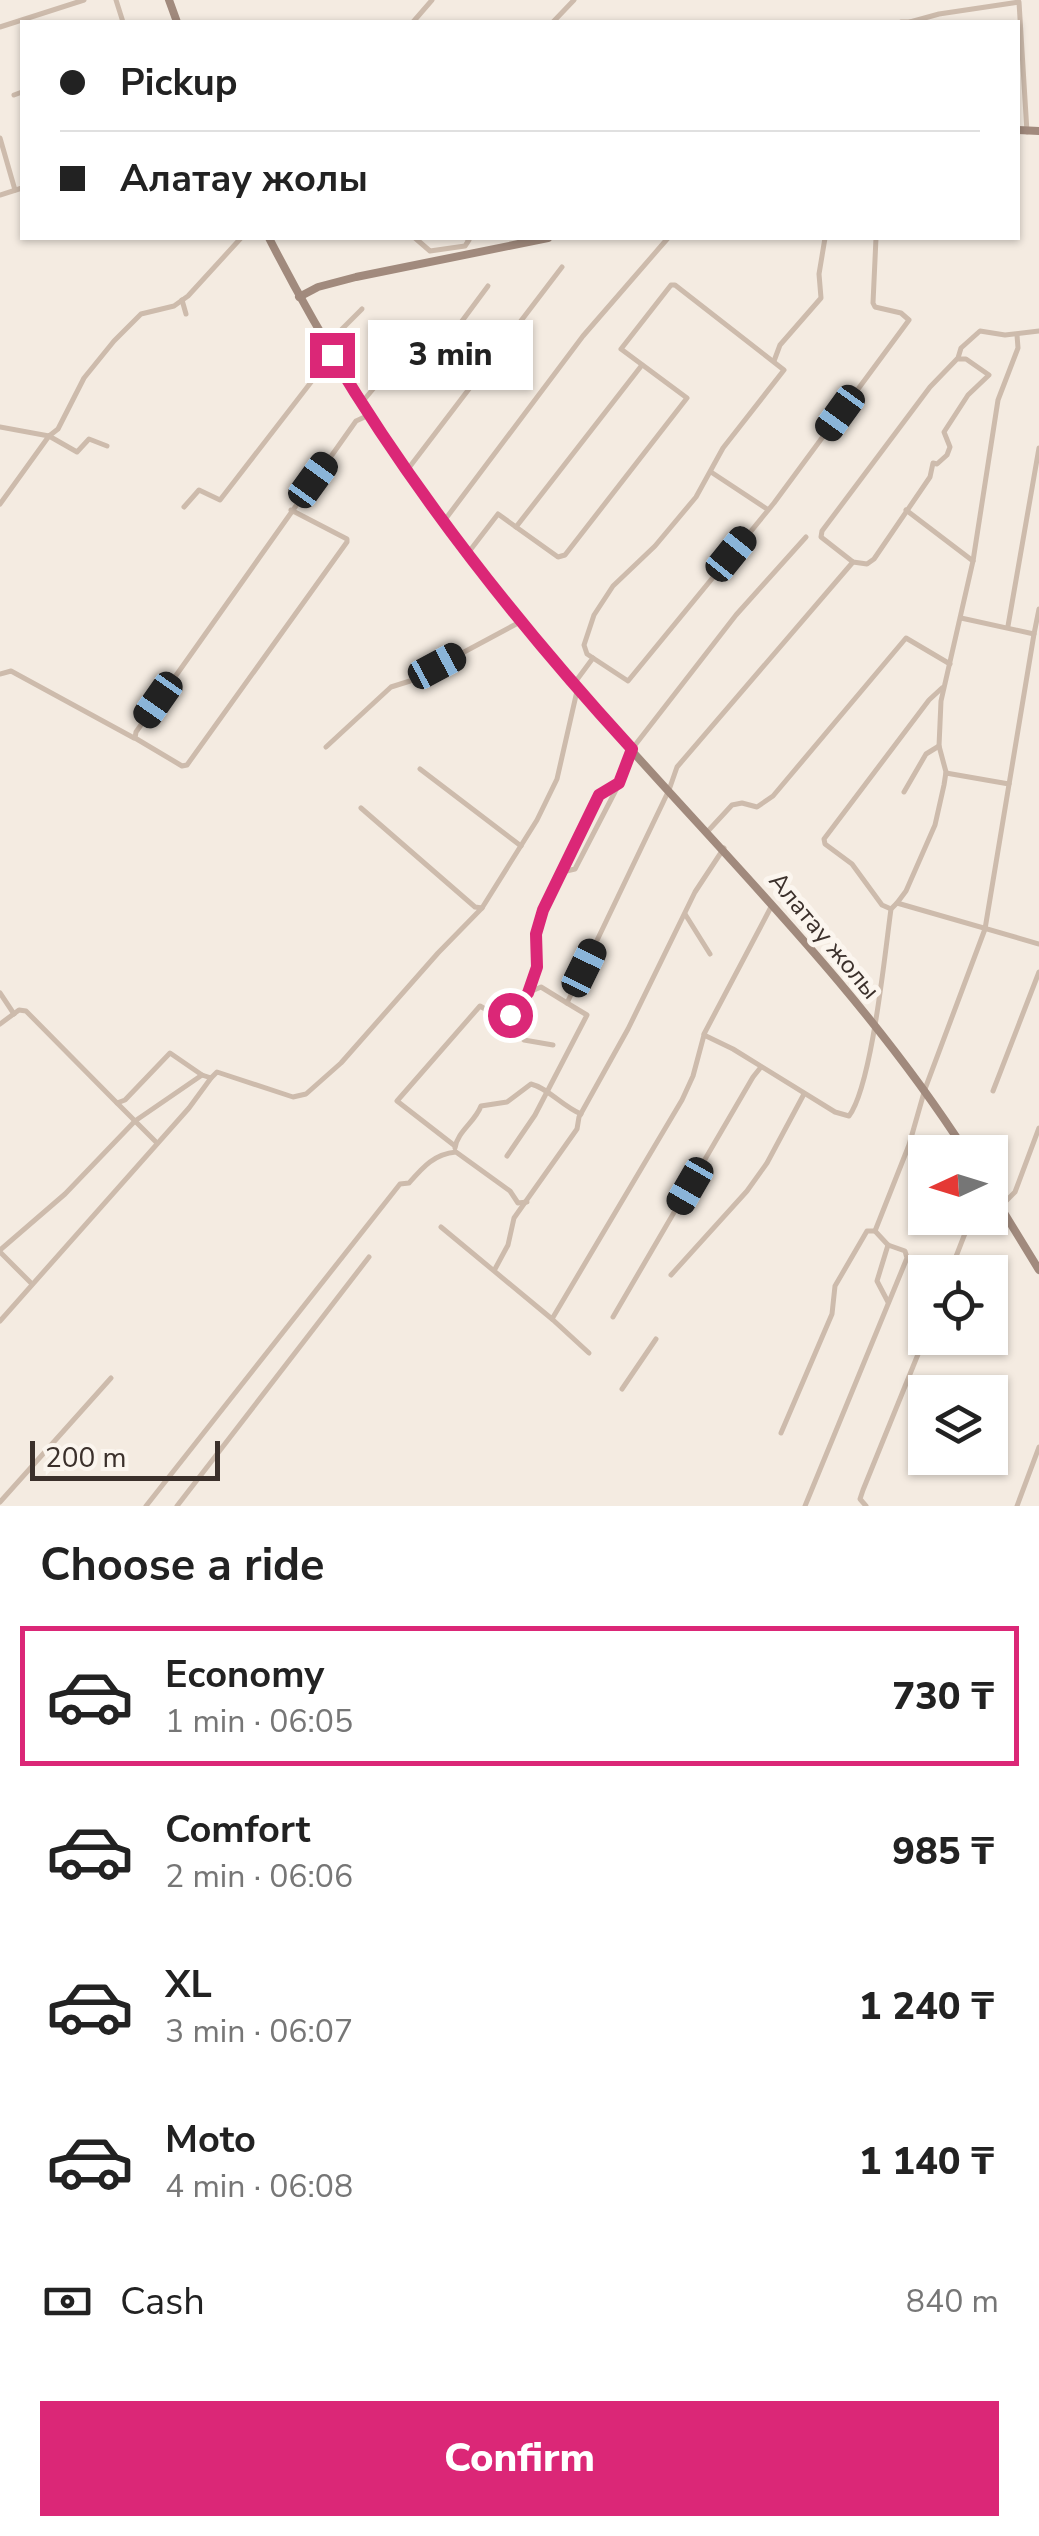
<!DOCTYPE html>
<html lang="en">
<head>
<meta charset="utf-8">
<style>
  :root { --surface:#fff; --page:#f6f6f6; --text:#222; --muted:#767676; --line:#e0e0e0; --accent:#db2777 }
  body { margin:0; font-family:"Nunito Sans",sans-serif; background:var(--page); color:var(--text); height:100vh; display:flex; flex-direction:column; font-size:38px; white-space:nowrap }
  * { box-sizing:border-box; margin:0 }
  p { font-size:32px; color:var(--muted) }
  .icon { flex:none; width:55px; height:55px; fill:none; stroke:currentColor; stroke-width:2; stroke-linecap:round; stroke-linejoin:round }
  .map { position:relative; height:1506px; overflow:hidden }
  .side { display:flex; flex-direction:column; background:var(--surface); flex:1 }
  .side>* { flex:none }
  .guide { position:absolute; left:20px; top:20px; width:1000px; height:220px; border-radius:0px; box-shadow:0 2px 8px #0004; display:grid; align-content:center; height:220px; padding:0 40px; background:var(--surface) }
  .needle { width:65px; rotate:266deg }
  .tools { position:absolute; left:908px; top:1135px; display:grid; gap:20px }
  .tools a { display:grid; place-items:center; width:100px; height:100px; border-radius:0px; background:var(--surface); box-shadow:0 2px 8px #0004; font-size:50px }
  .scale { position:absolute; left:30px; bottom:25px; width:190px; box-sizing:border-box; padding-left:10px; border:5px solid #3b302b; border-top:0; font-size:28px; line-height:35px; white-space:nowrap; color:#3b302b; -webkit-text-stroke:8px #fbf5ee; paint-order:stroke }
  .end { position:absolute; width:45px; height:45px; margin:-22px; border:12px solid #db2777; background:#fff; box-shadow:0 0 0 5px #fff }
  .from { border-radius:50% }
  .bubble { position:absolute; height:70px; border-radius:0px; background:var(--surface); box-shadow:0 2px 8px #0004; font-size:32px; font-weight:800; line-height:70px; text-align:center }
  .car { position:absolute; width:30px; height:60px; margin:-30px -15px; border-radius:12px; box-shadow:0 0 8px 2px #0007; background:linear-gradient(#222 24%,#8ab4d8 0 40%,#222 0 76%,#8ab4d8 0 86%,#222 0) }
  .guide b { display:flex; align-items:center; gap:35px; height:95px; font-size:38px }
  .guide b+b { border-top:2px solid var(--line) }
  .guide i { width:25px; height:25px; background:var(--text) }
  ul { padding:0; list-style:none }
  li { display:flex; align-items:center; gap:30px; height:140px; margin:0 20px 15px; padding:0 20px; border:5px solid transparent; border-radius:0px }
  li div { flex:1 }
  li b { display:block; font-size:38px }
  li em { font-style:normal; font-weight:800 }
  li.current { border-color:var(--accent) }
  li>.icon { width:90px; height:90px; stroke-width:1.5 }
  h2 { padding:0 40px; font-size:45px; line-height:120px }
  .pay { display:flex; align-items:center; gap:25px; height:110px; padding:0 40px; font-size:38px }
  .pay p { margin-inline-start:auto }
  .cta { display:flex; gap:20px; margin-top:auto; padding:20px 40px }
  .cta a { flex:1; height:115px; border-radius:0px; background:var(--accent); color:#fff; font-size:40px; font-weight:800; line-height:115px; text-align:center }
  .map>svg:first-child { display:block }
</style>
</head>
<body>
<div class="map">
<svg width="1039" height="1506" viewBox="0 0 1039 1506">
  <rect width="100%" height="100%" fill="#f4ebe1"/>
  <g fill="none" stroke-linecap="round" stroke-linejoin="round">
    <g stroke="#cdbbac" stroke-width="5">
      <polyline points="116,0 123,22"/>
      <polyline points="413,22 432,0"/>
      <polyline points="553,22 574,0"/>
      <polyline points="901,22 911,22"/>
      <polyline points="910,22 939,14 1019,2 1027,132"/>
      <polyline points="0,27 84,0"/>
      <polyline points="14,95 22,92"/>
      <polyline points="0,138 15,190"/>
      <polyline points="0,195 22,188"/>
      <polyline points="415,238 430,251 465,246 469,240 466,238"/>
      <polyline points="182,300 186,314"/>
      <polyline points="328,343 362,309"/>
      <polyline points="958,358 961,348 980,331 1005,335 1039,331"/>
      <polygon points="957,359 966,359 989,375 968,395 944,432 950,447 947,455 937,464 933,463 930,477 874,559 867,564 853,562 821,537 822,531 930,387"/>
      <polyline points="774,361 780,345 821,298 819,274 825,238"/>
      <polyline points="363,401 399,358 422,375 488,286"/>
      <polyline points="0,427 49,436 58,429 84,378 114,341 141,314 174,306 188,296 241,238"/>
      <polyline points="408,469 562,267"/>
      <polyline points="711,472 767,509"/>
      <polyline points="0,504 49,436 77,452 89,439 107,446"/>
      <polyline points="184,507 199,490 220,500 332,355"/>
      <polyline points="291,510 347,539 347,542 187,765 182,766 135,738 136,732 356,421 369,415"/>
      <polyline points="906,510 973,561"/>
      <polyline points="444,521 583,336 668,238"/>
      <polyline points="516,527 558,557 565,555 687,398 621,349 671,285 675,285 784,370 723,448 696,497 655,546 613,586 594,615 584,645 587,654 593,658 573,685"/>
      <polyline points="806,537 736,615 632,749 619,783 599,795 543,910 536,934 537,967 527,993 541,987 567,1003 669,790 677,767 853,562"/>
      <polyline points="468,553 498,514 516,527 642,365"/>
      <polyline points="1008,626 1039,448"/>
      <polyline points="1034,634 1039,609"/>
      <polyline points="593,658 628,681 774,503 909,320 901,313 875,307 873,303 876,238"/>
      <polyline points="0,674 11,671 134,738"/>
      <polyline points="326,747 391,687 410,681 520,622"/>
      <polyline points="420,769 521,846"/>
      <polyline points="946,773 1009,784"/>
      <polyline points="904,792 926,754 939,746"/>
      <polyline points="361,808 475,907 482,908 537,820 557,779 577,691"/>
      <polyline points="708,831 732,805 742,803 757,807 773,796 906,638 950,664"/>
      <polyline points="562,872 575,869 618,786"/>
      <polyline points="897,903 906,891 935,825 944,785 946,772 939,746 941,701 973,561 998,400 1018,348 1017,335"/>
      <polyline points="891,909 882,905 852,864 825,844 824,839 929,700 942,688"/>
      <polyline points="685,914 710,954"/>
      <polyline points="0,993 14,1014"/>
      <polyline points="526,996 519,1021 520,1036 524,1040 553,1045"/>
      <polyline points="0,1024 19,1010 26,1011 117,1103 125,1100 170,1053 202,1075"/>
      <polyline points="704,1034 771,907"/>
      <polyline points="993,1091 1039,972"/>
      <polyline points="117,1103 157,1143"/>
      <polyline points="455,1146 397,1101 480,1006 502,1019 510,1015 527,993"/>
      <path d="M455,1148C457,1132 475,1122 481,1106L507,1102L531,1084C548,1088 562,1106 581,1114"/>
      <polyline points="507,1156 535,1115 587,1015 567,1003"/>
      <polyline points="990,1198 1006,1201 1015,1192 1039,1128"/>
      <path d="M441,1227L552,1319L682,1100L693,1076L704,1035L733,1049L835,1112L849,1116C872,1085 885,952 891,909L897,903L1039,944"/>
      <polyline points="0,1250 65,1194 135,1121 202,1075 211,1078 217,1072 293,1097 306,1094 341,1063 438,953 482,908"/>
      <polyline points="0,1252 32,1284"/>
      <polyline points="495,1269 508,1245 514,1218 577,1129 579,1117 628,1029 695,892 724,848"/>
      <polyline points="950,1272 971,1218"/>
      <polyline points="671,1275 747,1191 767,1163 804,1094"/>
      <polyline points="888,1302 877,1281 888,1245"/>
      <polyline points="613,1317 753,1077 761,1067"/>
      <polyline points="552,1319 589,1353"/>
      <polyline points="0,1321 189,1108 211,1078"/>
      <polyline points="622,1389 656,1339"/>
      <polyline points="781,1433 832,1314 835,1286 867,1231 875,1231"/>
      <polyline points="0,1502 111,1378"/>
      <path d="M146,1506L400,1184L409,1183C423,1167 434,1154 456,1152L510,1191L518,1203L527,1202"/>
      <polyline points="177,1506 369,1257"/>
      <polyline points="805,1506 907,1258 905,1251 888,1245 875,1231 909,1145 925,1089 985,929 1034,634 961,618"/>
      <polyline points="866,1506 860,1499 863,1490 925,1337"/>
      <polyline points="1017,1506 1039,1447"/>
    </g>
    <g stroke="#a18a7d" stroke-width="8">
      <polyline points="169,0 177,22"/>
      <polyline points="1018,130 1039,131"/>
      <path d="M269,238C351,398 453,546 571,682C705,838 855,979 966,1152"/>
      <polyline points="299,297 318,287 356,277 548,238"/>
      <polyline points="990,1190 1039,1270"/>
    </g>
  </g>
  <g fill="none" stroke-linecap="round" stroke-linejoin="round">
    <path stroke="#db2777" stroke-width="12" d="M332,355C417,497 520,627 632,749L619,783L599,795L543,910L536,934L537,967L528,993L510,1015"/>
  </g>
  <g text-anchor="middle" stroke-width="10" stroke-linejoin="round" paint-order="stroke">
    <g font-size="25" fill="#3b302b" stroke="#fbf5ee">
      <text transform="translate(825 935) rotate(50)" y="9">Алатау жолы</text>
    </g>
  </g>
</svg>
<div class="tools">
<a><svg class="needle" viewBox="-14 -14 28 28"><path d="M0-13l5 13h-10z" fill="#e53935"/><path d="M0 13l5-13h-10z" fill="#767676"/></svg></a>
<a><svg class="icon" aria-label="locate" viewBox="0 0 24 24"><circle cx="12" cy="12" r="6"/><path d="M12 2v4M12 18v4M2 12h4M18 12h4"/></svg></a>
<a><svg class="icon" aria-label="layers" viewBox="0 0 24 24"><path d="M12 4l9 5-9 5-9-5zM3 14l9 5 9-5"/></svg></a>
</div>
<div class="scale">200 m</div>
<i class="end from" style="left:510px;top:1015px"></i>
<i class="end" style="left:332px;top:355px"></i>
<div class="bubble" style="left:368px;top:320px;width:165px">3 min</div>
<i class="car" style="left:840px;top:413px;rotate:216deg"></i>
<i class="car" style="left:313px;top:480px;rotate:36deg"></i>
<i class="car" style="left:731px;top:554px;rotate:39deg"></i>
<i class="car" style="left:437px;top:666px;rotate:62deg"></i>
<i class="car" style="left:158px;top:700px;rotate:215deg"></i>
<i class="car" style="left:584px;top:968px;rotate:26deg"></i>
<i class="car" style="left:690px;top:1186px;rotate:210deg"></i>
<div class="guide">
<b><i class="from"></i>Pickup</b>
<b><i></i>Алатау жолы</b>
</div>
</div>
<section class="side">
<h2>Choose a ride</h2>
<ul>
<li class="current"><svg class="icon" aria-label="car" viewBox="0 0 24 24"><path d="M5 17H2v-5l4-1 3-4h7l3 4 3 1v5h-3M9 17h6M6 11h13"/><circle cx="7" cy="17" r="2"/><circle cx="17" cy="17" r="2"/></svg><div><b>Economy</b><p>1 min · 06:05</p></div><em>730 ₸</em></li>
<li><svg class="icon" aria-label="car" viewBox="0 0 24 24"><path d="M5 17H2v-5l4-1 3-4h7l3 4 3 1v5h-3M9 17h6M6 11h13"/><circle cx="7" cy="17" r="2"/><circle cx="17" cy="17" r="2"/></svg><div><b>Comfort</b><p>2 min · 06:06</p></div><em>985 ₸</em></li>
<li><svg class="icon" aria-label="car" viewBox="0 0 24 24"><path d="M5 17H2v-5l4-1 3-4h7l3 4 3 1v5h-3M9 17h6M6 11h13"/><circle cx="7" cy="17" r="2"/><circle cx="17" cy="17" r="2"/></svg><div><b>XL</b><p>3 min · 06:07</p></div><em>1 240 ₸</em></li>
<li><svg class="icon" aria-label="car" viewBox="0 0 24 24"><path d="M5 17H2v-5l4-1 3-4h7l3 4 3 1v5h-3M9 17h6M6 11h13"/><circle cx="7" cy="17" r="2"/><circle cx="17" cy="17" r="2"/></svg><div><b>Moto</b><p>4 min · 06:08</p></div><em>1 140 ₸</em></li>
</ul>
<div class="pay"><svg class="icon" aria-label="cash" viewBox="0 0 24 24"><path d="M3 7h18v10H3z"/><circle cx="12" cy="12" r="2"/></svg>Cash<p>840 m</p></div>
<div class="cta"><a>Confirm</a></div>
</section>
</body>
</html>
